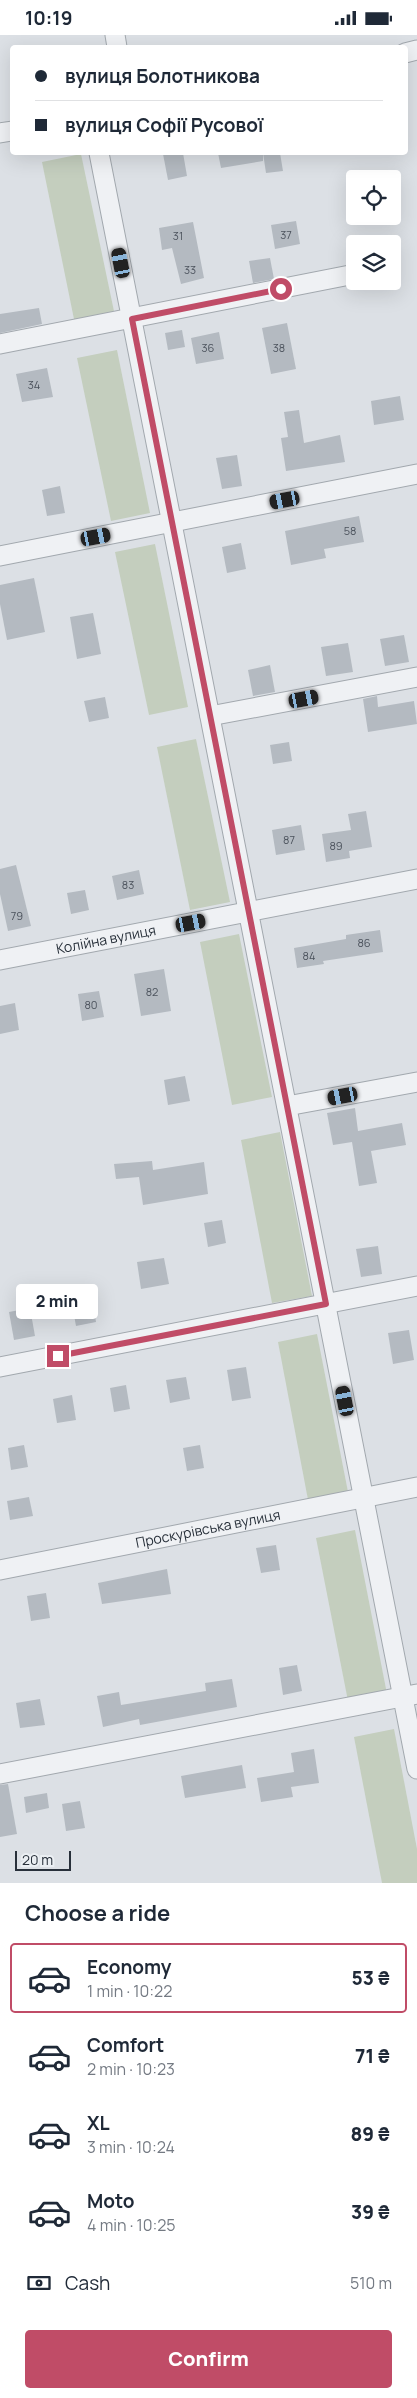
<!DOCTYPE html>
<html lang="en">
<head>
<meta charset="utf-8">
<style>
  :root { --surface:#fff; --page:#f6f6f7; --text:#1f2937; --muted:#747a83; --line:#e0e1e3; --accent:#c04c67 }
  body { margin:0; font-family:Manrope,sans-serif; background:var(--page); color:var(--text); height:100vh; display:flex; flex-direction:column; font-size:19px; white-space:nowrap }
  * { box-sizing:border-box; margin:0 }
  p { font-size:16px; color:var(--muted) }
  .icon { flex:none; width:28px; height:28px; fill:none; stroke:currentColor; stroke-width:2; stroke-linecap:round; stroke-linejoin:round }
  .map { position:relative; height:1848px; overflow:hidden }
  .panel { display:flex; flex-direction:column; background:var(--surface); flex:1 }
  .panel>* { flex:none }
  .banner { position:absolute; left:10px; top:10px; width:398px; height:110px; border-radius:5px; box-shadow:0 5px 20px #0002; display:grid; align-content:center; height:110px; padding:0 25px; background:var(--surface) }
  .controls { position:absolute; left:346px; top:135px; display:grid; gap:10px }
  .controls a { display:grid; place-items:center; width:55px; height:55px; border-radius:5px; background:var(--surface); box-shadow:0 5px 20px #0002; font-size:25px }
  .scale { position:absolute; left:15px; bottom:12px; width:56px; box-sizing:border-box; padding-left:5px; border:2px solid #28303a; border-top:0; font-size:14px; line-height:18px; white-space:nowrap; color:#28303a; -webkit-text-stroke:4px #ebeff3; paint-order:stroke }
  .end { position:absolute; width:22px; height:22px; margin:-11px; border:6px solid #c04c67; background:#fff; box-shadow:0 0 0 2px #fff }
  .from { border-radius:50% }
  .bubble { position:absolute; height:35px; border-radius:5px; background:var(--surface); box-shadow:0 5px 20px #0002; font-size:16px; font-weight:800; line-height:35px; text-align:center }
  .car { position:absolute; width:15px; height:30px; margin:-15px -8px; border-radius:6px; box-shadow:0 0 4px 1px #0007; background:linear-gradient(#222 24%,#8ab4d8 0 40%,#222 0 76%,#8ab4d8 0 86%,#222 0) }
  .banner b { display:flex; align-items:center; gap:18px; height:48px; font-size:19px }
  .banner b+b { border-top:1px solid var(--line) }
  .banner i { width:12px; height:12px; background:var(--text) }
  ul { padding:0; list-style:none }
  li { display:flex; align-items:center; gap:15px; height:70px; margin:0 10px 8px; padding:0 15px; border:2px solid transparent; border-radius:5px }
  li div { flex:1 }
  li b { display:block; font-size:19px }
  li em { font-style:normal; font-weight:800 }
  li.on { border-color:var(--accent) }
  li>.icon { width:45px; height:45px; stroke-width:1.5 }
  h2 { padding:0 25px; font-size:22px; line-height:60px }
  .pay { display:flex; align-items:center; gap:12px; height:55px; padding:0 25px; font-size:19px }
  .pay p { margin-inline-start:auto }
  .cta { display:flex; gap:10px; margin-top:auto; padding:10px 25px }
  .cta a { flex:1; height:58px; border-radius:5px; background:var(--accent); color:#fff; font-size:20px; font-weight:800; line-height:58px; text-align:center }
  .status { display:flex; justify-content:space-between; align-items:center; height:35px; padding:0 25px; background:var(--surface); direction:ltr }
  .status svg { height:14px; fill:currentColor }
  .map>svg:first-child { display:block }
</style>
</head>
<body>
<div class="status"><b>10:19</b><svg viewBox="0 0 49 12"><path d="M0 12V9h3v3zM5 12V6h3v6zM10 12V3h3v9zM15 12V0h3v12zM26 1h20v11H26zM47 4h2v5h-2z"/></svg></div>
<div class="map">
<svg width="417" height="1848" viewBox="0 0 417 1848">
  <rect width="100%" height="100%" fill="#dce0e5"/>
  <g fill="#c4cebe">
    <polygon points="81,119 115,281 75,289 42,127"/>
    <polygon points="117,315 150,478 111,486 77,323"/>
    <polygon points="155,509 188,672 149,680 115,517"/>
    <polygon points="196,704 230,867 190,875 157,712"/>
    <polygon points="239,899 272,1062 232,1070 200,907"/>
    <polygon points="280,1097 312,1261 272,1268 241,1105"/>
    <polygon points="317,1299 349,1462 309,1470 278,1307"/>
    <polygon points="355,1495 387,1659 348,1666 316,1503"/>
    <polygon points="394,1694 417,1814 417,1848 382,1848 354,1702"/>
  </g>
  <g fill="#b4bac1">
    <polygon points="174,118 183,118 187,141 168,145 163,119"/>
    <polygon points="218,118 263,118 263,126 221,133"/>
    <polygon points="263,118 280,118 283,136 266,138"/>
    <polygon points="296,186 300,209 275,214 271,190"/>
    <polygon points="193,187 204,243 181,249 172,213 162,215 159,193"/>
    <polygon points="270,223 274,244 253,248 249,226"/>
    <polygon points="39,273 42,289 0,298 0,279"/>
    <polygon points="287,288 296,334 271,339 262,293"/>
    <polygon points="182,295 185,312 168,315 165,298"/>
    <polygon points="219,297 224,324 196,329 191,303"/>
    <polygon points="47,333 53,362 22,367 16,339"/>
    <polygon points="400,361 404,385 374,390 371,366"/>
    <polygon points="299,375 304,408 340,400 345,427 286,436 281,403 288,402 284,377"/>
    <polygon points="237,420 242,451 222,454 216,423"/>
    <polygon points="60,451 65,478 47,481 42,455"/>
    <polygon points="359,481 364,507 324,514 326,523 291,530 285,496"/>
    <polygon points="241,508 246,534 227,538 222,512"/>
    <polygon points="34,543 45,597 7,605 0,569 0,550"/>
    <polygon points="93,578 101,619 77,624 70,582"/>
    <polygon points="404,600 409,627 385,631 380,604"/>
    <polygon points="348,608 353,637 326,641 321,612"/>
    <polygon points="270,630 275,657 253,661 248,635"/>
    <polygon points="377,661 378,672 414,666 417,689 368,697 363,664"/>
    <polygon points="105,662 109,683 89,687 84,666"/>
    <polygon points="289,707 292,726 273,729 270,710"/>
    <polygon points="366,776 372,812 349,816 350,823 326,827 322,799 351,795 348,779"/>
    <polygon points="301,790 305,815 276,820 272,795"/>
    <polygon points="16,830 31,891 8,896 0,859 0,834"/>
    <polygon points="139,835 144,859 117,865 112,841"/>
    <polygon points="85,855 89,875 71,879 67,858"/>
    <polygon points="380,895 383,917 323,926 324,929 297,933 294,913 346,904 346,900"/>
    <polygon points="164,934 171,976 141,981 134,939"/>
    <polygon points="99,956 104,982 82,986 78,959"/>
    <polygon points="15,968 19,995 0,999 0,971"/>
    <polygon points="185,1041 190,1066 168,1070 164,1045"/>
    <polygon points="355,1073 358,1096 402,1088 406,1110 371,1116 377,1148 359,1151 352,1107 333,1110 327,1078"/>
    <polygon points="152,1126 153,1135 204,1127 208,1159 143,1170 139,1142 116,1144 114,1129"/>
    <polygon points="222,1185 226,1208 208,1212 204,1188"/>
    <polygon points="378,1211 382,1239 361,1242 356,1214"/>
    <polygon points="164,1223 169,1249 141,1254 137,1227"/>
    <polygon points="91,1255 96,1287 76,1291 70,1258"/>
    <polygon points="30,1273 35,1301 14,1305 9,1277"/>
    <polygon points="409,1295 414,1325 393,1329 388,1298"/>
    <polygon points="246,1332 251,1363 232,1366 227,1335"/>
    <polygon points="186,1342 190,1364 170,1368 166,1345"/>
    <polygon points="126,1350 130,1374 114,1377 110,1353"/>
    <polygon points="72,1360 76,1385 57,1388 53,1364"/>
    <polygon points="24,1410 28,1432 11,1435 8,1413"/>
    <polygon points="200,1410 204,1433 187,1436 183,1413"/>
    <polygon points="29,1462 33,1481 10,1485 7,1466"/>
    <polygon points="276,1510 280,1535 261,1538 256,1513"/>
    <polygon points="167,1534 171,1559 102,1569 98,1548"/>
    <polygon points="46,1558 50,1583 31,1586 27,1561"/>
    <polygon points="297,1630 302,1656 283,1660 279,1633"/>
    <polygon points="232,1644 237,1672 140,1690 139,1684 103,1692 97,1661 119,1657 121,1670 206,1656 205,1648"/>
    <polygon points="40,1664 45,1690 20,1693 16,1668"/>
    <polygon points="314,1714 319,1748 291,1752 293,1762 261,1767 257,1743 294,1737 291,1718"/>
    <polygon points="242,1730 246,1753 185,1763 181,1741"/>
    <polygon points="8,1749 17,1799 0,1802 0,1750"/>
    <polygon points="47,1758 49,1773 26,1778 24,1762"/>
    <polygon points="80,1766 85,1793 66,1796 62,1769"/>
  </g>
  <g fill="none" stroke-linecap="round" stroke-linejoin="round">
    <defs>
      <g id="minor">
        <polyline points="115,0 117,12"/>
        <polyline points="405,18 417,15"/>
        <polyline points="0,98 12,96"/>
        <polyline points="99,118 417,1734"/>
        <polyline points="0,309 355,239"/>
        <polyline points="0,521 417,439"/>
        <polyline points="210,681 417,642"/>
        <path id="s1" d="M0,925L417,844"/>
        <polyline points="287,1071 417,1047"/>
        <polyline points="0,1332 417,1251"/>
        <path id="s2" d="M0,1535L417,1452"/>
        <polyline points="0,1739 417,1659"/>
      </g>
    </defs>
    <use href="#minor" stroke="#a2a8ae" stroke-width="21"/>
    <use href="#minor" stroke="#eff1f4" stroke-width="19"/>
  </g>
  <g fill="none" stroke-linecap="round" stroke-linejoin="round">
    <polyline stroke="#c04c67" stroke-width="6" points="58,1321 326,1269 132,284 281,254"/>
  </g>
  <g text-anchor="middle" stroke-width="4" stroke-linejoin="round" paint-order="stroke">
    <g font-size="11" fill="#4b525c">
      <text x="286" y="204">37</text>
      <text x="178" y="205">31</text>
      <text x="190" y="239">33</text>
      <text x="208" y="317">36</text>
      <text x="279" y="317">38</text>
      <text x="34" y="354">34</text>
      <text x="350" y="500">58</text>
      <text x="289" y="809">87</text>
      <text x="336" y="815">89</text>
      <text x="128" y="854">83</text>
      <text x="17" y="885">79</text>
      <text x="364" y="912">86</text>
      <text x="309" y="925">84</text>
      <text x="152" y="961">82</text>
      <text x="91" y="974">80</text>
    </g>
    <g font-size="14" fill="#28303a" stroke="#ebeff3">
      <text dy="5" stroke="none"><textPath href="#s1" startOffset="108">Колійна вулиця</textPath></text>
      <text dy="5" stroke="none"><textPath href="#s2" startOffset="212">Проскурівська вулиця</textPath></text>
    </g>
  </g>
</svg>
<div class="controls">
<a><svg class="icon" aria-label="locate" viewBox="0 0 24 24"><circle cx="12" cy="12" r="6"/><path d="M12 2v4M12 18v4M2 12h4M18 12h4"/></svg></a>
<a><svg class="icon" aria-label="layers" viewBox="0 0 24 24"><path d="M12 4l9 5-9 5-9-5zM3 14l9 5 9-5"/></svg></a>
</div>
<div class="scale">20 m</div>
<i class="end from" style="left:281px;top:254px"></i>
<i class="end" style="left:58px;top:1321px"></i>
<div class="bubble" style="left:16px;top:1249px;width:82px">2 min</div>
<i class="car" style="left:121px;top:228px;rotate:349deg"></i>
<i class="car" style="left:285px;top:465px;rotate:259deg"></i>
<i class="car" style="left:96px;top:502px;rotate:79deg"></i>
<i class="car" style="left:304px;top:664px;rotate:79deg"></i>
<i class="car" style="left:191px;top:888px;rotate:79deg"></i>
<i class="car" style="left:343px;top:1061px;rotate:259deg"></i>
<i class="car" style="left:345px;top:1366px;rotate:349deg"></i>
<div class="banner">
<b><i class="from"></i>вулиця Болотникова</b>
<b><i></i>вулиця Софії Русової</b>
</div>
</div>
<section class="panel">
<h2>Choose a ride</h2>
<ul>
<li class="on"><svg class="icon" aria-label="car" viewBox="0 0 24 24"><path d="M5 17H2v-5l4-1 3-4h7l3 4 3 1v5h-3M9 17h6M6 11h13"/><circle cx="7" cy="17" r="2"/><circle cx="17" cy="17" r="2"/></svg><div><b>Economy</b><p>1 min · 10:22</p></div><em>53 ₴</em></li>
<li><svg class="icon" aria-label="car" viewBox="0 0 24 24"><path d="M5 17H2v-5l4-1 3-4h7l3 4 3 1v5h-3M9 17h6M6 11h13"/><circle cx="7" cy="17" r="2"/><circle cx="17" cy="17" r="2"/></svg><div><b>Comfort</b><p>2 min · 10:23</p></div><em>71 ₴</em></li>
<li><svg class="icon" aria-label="car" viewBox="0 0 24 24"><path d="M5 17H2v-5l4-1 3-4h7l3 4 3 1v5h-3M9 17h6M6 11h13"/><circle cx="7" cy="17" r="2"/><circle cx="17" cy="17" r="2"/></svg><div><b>XL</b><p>3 min · 10:24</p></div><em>89 ₴</em></li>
<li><svg class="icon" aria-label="car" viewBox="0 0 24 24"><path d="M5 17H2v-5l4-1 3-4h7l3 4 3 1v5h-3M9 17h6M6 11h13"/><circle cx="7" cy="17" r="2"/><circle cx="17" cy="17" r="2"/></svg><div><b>Moto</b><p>4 min · 10:25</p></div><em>39 ₴</em></li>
</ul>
<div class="pay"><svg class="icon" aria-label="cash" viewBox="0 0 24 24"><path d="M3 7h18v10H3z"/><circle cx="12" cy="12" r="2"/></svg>Cash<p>510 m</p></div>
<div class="cta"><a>Confirm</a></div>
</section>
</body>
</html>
